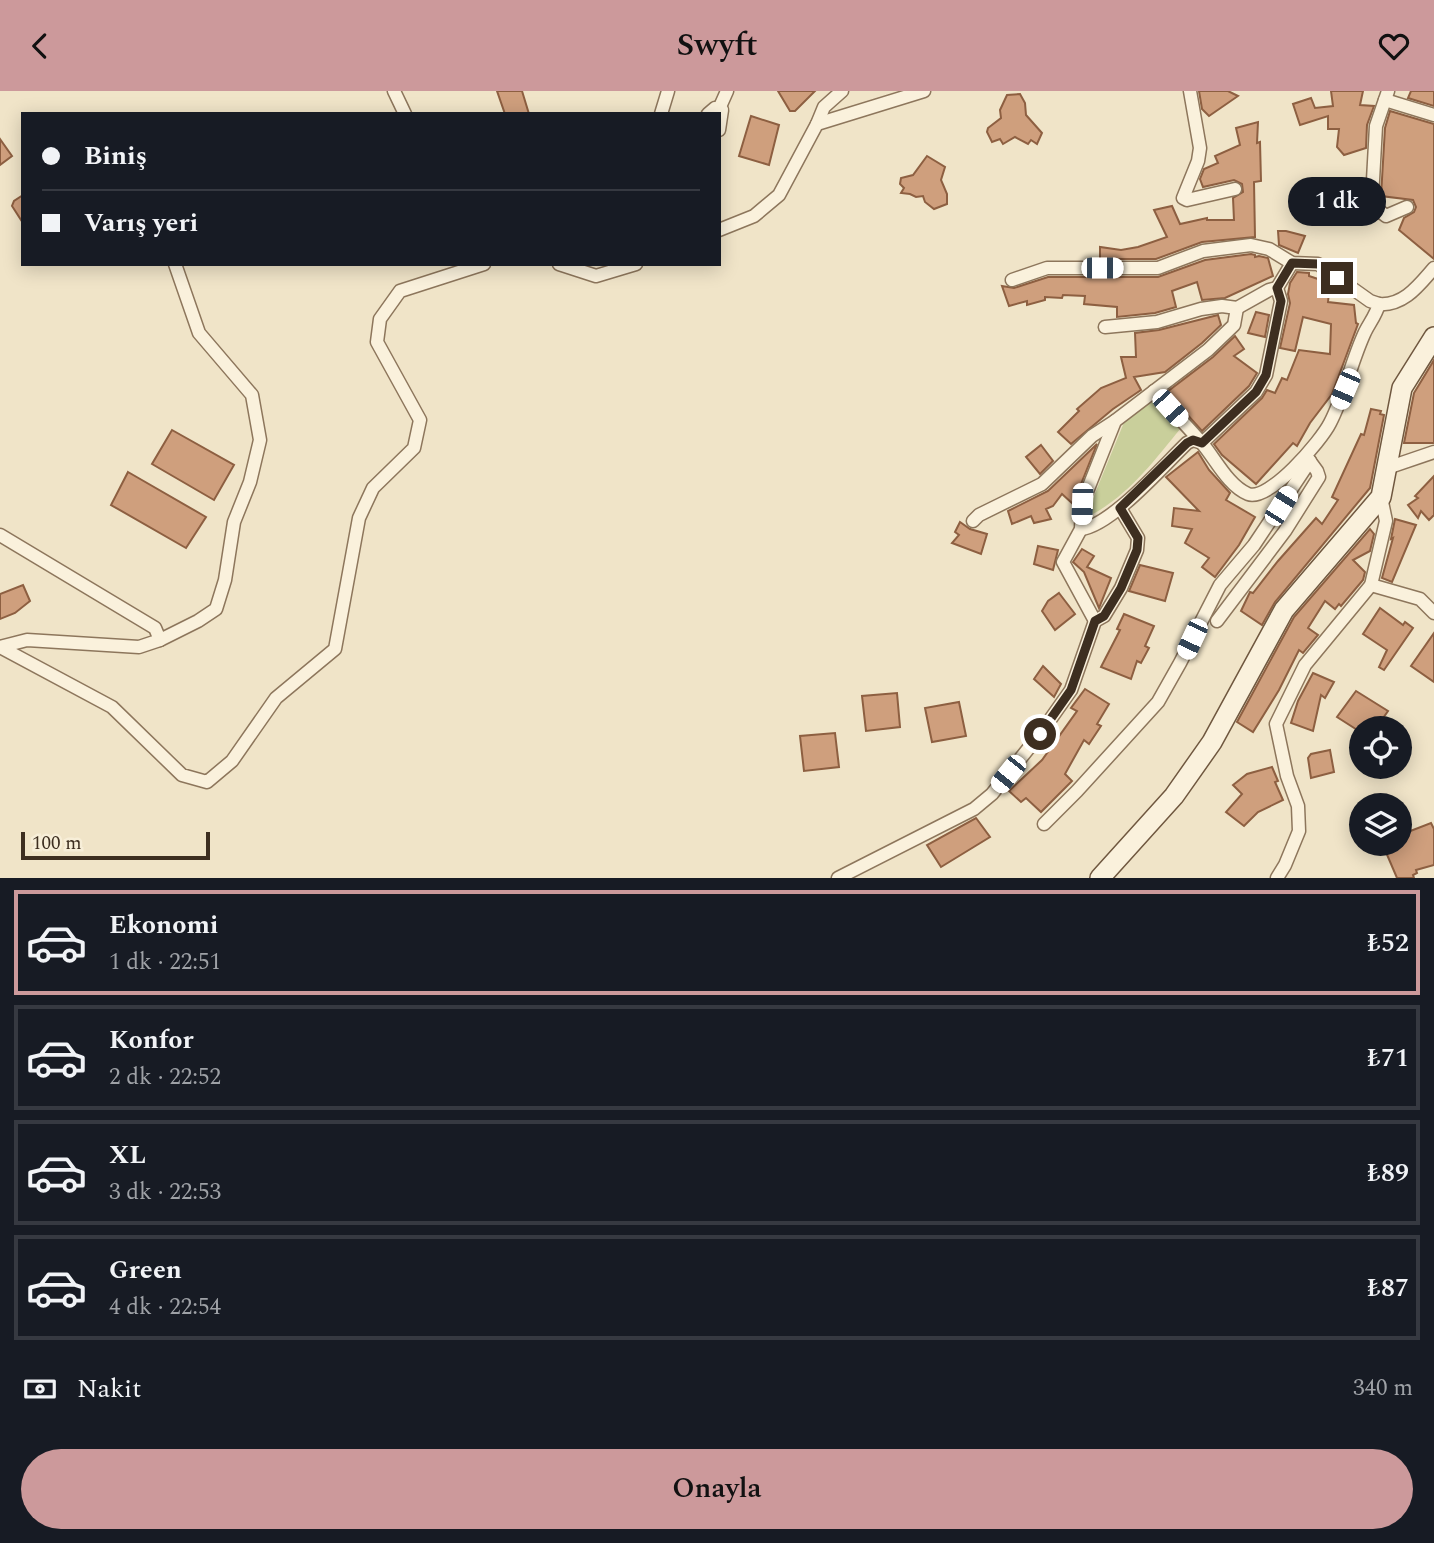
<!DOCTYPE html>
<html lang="tr">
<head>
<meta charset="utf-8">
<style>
  :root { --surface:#171b24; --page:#242831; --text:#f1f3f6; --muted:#9ea1a6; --line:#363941; --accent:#cc999b }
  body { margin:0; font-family:Spectral,serif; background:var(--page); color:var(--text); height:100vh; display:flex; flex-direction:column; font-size:26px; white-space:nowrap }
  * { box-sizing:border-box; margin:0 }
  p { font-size:23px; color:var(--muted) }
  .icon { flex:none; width:38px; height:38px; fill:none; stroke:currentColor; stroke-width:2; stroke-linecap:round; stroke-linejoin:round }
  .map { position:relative; height:787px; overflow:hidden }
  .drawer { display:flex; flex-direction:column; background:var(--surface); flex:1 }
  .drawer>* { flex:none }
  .guide { position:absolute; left:21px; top:21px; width:700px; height:154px; border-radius:0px; box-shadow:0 4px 18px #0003; display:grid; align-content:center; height:154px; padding:0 21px; background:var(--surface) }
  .controls { position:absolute; left:1349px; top:625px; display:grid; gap:14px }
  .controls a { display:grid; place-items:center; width:63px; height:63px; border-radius:50%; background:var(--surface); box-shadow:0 4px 18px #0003; font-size:35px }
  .scale { position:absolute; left:21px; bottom:18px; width:189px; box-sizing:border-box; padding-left:7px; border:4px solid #3d2e20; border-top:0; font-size:19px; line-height:24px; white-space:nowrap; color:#3d2e20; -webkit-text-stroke:5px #f7eed8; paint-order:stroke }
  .end { position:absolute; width:32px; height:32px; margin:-16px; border:9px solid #3d2e20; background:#fff; box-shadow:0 0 0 4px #fff }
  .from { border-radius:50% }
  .bubble { position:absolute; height:49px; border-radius:24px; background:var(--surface); box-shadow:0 4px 18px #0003; font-size:23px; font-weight:600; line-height:49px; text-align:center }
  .car { position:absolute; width:21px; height:42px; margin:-21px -10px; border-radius:9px; box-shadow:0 0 5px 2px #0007; background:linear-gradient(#fff 24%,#345 0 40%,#fff 0 76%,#345 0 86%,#fff 0) }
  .guide b { display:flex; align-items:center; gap:24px; height:66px; font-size:26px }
  .guide b+b { border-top:2px solid var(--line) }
  .guide i { width:18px; height:18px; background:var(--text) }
  ul { padding:12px 0 0; list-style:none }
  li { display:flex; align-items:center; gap:21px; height:105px; margin:0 14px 10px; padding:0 7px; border:4px solid var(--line); border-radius:0px }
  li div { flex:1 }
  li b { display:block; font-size:26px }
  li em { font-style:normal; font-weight:600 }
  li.selected { border-color:var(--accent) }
  li>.icon { width:63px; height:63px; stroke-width:1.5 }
  .pay { display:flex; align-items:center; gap:18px; height:77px; padding:0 21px; font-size:26px }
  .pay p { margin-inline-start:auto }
  .button { display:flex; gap:14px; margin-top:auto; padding:14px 21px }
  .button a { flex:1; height:80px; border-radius:42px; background:var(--accent); color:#111; font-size:28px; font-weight:600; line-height:80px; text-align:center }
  header { display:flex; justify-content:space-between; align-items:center; height:91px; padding:0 21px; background:var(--accent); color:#111; font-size:32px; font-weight:600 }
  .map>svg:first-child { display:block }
</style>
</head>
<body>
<header><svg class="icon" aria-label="back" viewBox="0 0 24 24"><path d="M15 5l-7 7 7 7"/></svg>Swyft<svg class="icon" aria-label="heart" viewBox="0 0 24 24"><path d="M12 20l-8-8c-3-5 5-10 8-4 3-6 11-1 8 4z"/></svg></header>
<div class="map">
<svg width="1434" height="787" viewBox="0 0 1434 787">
  <rect width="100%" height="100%" fill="#f0e4c8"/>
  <path fill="#c9cf9b" d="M1155,308L1181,337C1153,371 1126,408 1085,427L1125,329Z"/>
  <g fill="#cf9f7d" stroke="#8d5f41" stroke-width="2">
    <polygon points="497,0 522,0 529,23 505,23"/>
    <polygon points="778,0 815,0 795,20 790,20"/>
    <polygon points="1199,0 1228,0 1238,5 1209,25 1202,18"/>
    <polygon points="1331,0 1363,0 1360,14 1374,15 1367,34 1366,57 1344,64 1337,56 1339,38 1328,38 1328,25 1300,34 1293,13 1311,7 1315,17 1333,15"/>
    <polygon points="1411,0 1434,0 1434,15 1408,7"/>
    <polygon points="1020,3 1025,12 1026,24 1042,42 1037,53 1031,49 1028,53 1015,46 1003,53 1000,48 992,51 987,41 988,37 1001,27 1000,19 1007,4"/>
    <polygon points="1390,20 1434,33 1434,168 1399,139 1404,127 1414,121 1416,116 1413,109 1381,105 1385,37"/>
    <polygon points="751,25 779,34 769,74 739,65"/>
    <polygon points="1258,31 1257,52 1260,51 1261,90 1254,91 1255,146 1202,151 1156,168 1100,168 1100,156 1121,159 1138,156 1167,146 1154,119 1172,115 1180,133 1207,127 1207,129 1234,129 1233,107 1243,101 1242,93 1234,89 1203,96 1200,88 1204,78 1218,72 1215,65 1240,54 1236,37"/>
    <polygon points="0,48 12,65 0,74"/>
    <polygon points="927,65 945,76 941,89 947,103 947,113 934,118 925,111 923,105 916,106 910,103 901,102 904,97 900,93 901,87 913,84"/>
    <polygon points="23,104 23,132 12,115 14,110"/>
    <polygon points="1278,140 1286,140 1305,145 1298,162 1279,154"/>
    <polygon points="1251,163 1255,164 1255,166 1259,165 1268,167 1273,185 1225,207 1202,209 1197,191 1172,200 1176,216 1155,222 1117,226 1117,216 1084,213 1085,205 1063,204 1062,207 1045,206 1045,209 1027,214 1027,210 1009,215 1002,195 1014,197 1048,186 1158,186 1205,169"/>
    <polygon points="1297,181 1309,182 1309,185 1330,192 1328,211 1354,214 1356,232 1358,233 1332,303 1310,332 1297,355 1293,352 1256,393 1222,364 1214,353 1262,307 1267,299 1275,302 1282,287 1287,289 1299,259 1330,263 1331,233 1303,226 1295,260 1280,257 1290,212 1288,203 1290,192"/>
    <polygon points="1256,221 1269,224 1265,246 1248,242"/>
    <polygon points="1218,224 1221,234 1202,252 1165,281 1134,286 1141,299 1113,318 1071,353 1058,341 1079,320 1077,318 1101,297 1126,287 1121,266 1136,266 1135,242 1159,239"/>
    <polygon points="1235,245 1244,258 1234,265 1257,282 1249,295 1202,340 1167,301 1213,266"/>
    <polygon points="1434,269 1434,352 1404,352 1414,302"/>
    <polygon points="1371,318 1381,320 1380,323 1384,324 1370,397 1275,511 1262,534 1241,520 1250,501 1253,502 1278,470 1316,427 1322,433 1338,409 1332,406 1361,343 1364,344"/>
    <polygon points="172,339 234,374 214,409 152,373"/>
    <polygon points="1097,353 1073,413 1062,403 1053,415 1046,418 1051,428 1034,432 1031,425 1012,433 1008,420 1048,400"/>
    <polygon points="1041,354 1053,370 1040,383 1026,366"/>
    <polygon points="1198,361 1209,379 1230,402 1226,409 1255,426 1239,454 1215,486 1202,476 1209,467 1185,452 1192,438 1172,435 1174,417 1199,420 1166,386"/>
    <polygon points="128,381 206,426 186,457 111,414"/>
    <polygon points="1434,385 1434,424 1429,429 1421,420 1418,427 1408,414 1418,407 1415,405"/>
    <polygon points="1395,428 1416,434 1392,491 1382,487 1393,447 1391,448"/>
    <polygon points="960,431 970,438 987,443 981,463 952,452 959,444 955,441"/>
    <polygon points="1370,438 1374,443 1370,460 1353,469 1365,481 1363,489 1341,515 1339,513 1335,518 1325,510 1308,537 1318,544 1303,562 1299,559 1279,599 1253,641 1237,631 1294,526"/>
    <polygon points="1038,455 1058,459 1053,479 1034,473"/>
    <polygon points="1082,458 1094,465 1087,476 1111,487 1099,517 1084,481 1073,471"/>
    <polygon points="1140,474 1173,482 1165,510 1129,500"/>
    <polygon points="23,494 30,510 15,522 0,528 0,503"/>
    <polygon points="1059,502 1075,523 1055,539 1042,520 1048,510"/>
    <polygon points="1380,517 1403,534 1405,531 1413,537 1384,579 1379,576 1387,559 1363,543"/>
    <polygon points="1124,523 1154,535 1145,555 1149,557 1141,572 1137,570 1131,588 1101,576 1120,539 1117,538"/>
    <polygon points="1434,542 1434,591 1411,575"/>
    <polygon points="1043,575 1061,593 1054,606 1034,588"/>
    <polygon points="1313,582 1334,591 1325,607 1321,604 1313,640 1291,632 1298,610"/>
    <polygon points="1085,598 1109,613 1097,633 1101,635 1089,653 1084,649 1065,683 1072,690 1041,721 1026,707 1021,711 1009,700 1042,669 1077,620 1071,617"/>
    <polygon points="1356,600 1388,620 1376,637 1362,637 1362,642 1337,626"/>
    <polygon points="897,602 900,636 866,640 862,605"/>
    <polygon points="959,611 966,645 932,651 925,617"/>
    <polygon points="835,642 839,676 804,680 800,645"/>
    <polygon points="1330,659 1334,681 1311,687 1308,667 1311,663"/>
    <polygon points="1272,676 1278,690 1275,691 1283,709 1258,721 1244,735 1226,721 1242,703 1233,694 1247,683"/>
    <polygon points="976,727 990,746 941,776 927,754"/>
    <polygon points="1431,732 1434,738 1434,774 1416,779 1417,782 1413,784 1414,787 1397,787 1382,752 1400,752 1400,744"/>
  </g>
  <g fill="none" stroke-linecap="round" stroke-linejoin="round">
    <defs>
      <g id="street">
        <polyline points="394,0 405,23"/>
        <polyline points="1190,0 1200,57 1198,70 1183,107 1187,109 1235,98"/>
        <polyline points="1388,0 1376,35 1372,107 1373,115 1386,125 1407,116"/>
        <polyline points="1385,9 1434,24"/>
        <polyline points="719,18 727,0"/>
        <polyline points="661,23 668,0"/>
        <polyline points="708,23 715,17 722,19 719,39"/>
        <polyline points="817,33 824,16 842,0"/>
        <polyline points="719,139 754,125 779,104 817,33 924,0"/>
        <polyline points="559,173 596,185 636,173"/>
        <path d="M1012,189L1047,177H1158L1203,160L1251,154L1269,158L1292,172L1318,173L1370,210L1379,213C1376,224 1370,231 1365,241C1351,271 1345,303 1330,332C1321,350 1269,411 1248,403C1228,395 1215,367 1201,351C1186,334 1170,317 1154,300"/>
        <path d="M1379,213C1404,215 1419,194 1434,177"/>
        <polyline points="1105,236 1157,231 1201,218 1222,215 1237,217 1269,199 1277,197"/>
        <polyline points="1202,352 1256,301 1266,284 1281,210 1277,197 1292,172"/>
        <polyline points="1387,377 1434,361"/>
        <polyline points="973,430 979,424 1042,393 1092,345 1115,330"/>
        <path d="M1081,438C1111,435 1164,374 1187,352L1193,349L1202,352"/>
        <polyline points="0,444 155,537 160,549 139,556 27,549 0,556"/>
        <polyline points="1371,494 1420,508 1434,522"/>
        <polyline points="1095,530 1063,471 1081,438 1082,413 1115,330 1208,259 1234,234 1237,217"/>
        <polyline points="1217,530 1285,440 1319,386 1317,380 1306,365"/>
        <polyline points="160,549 198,530 216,518 225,489 234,431 250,391 260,349 252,304 199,242 175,173"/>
        <polyline points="0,556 112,616 182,684 207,691 232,670 276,607 335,558 359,427 373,397 414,357 420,329 377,251 380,228 400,200 484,173"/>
        <polyline points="1044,733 1077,700 1158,611 1180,572 1220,494 1254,454 1310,370"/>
        <polyline points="838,787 974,718 992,703 1040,643 1071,599 1095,530 1104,525 1121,497 1137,459 1138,447 1120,417"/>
        <polyline points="1277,787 1285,774 1299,740 1298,715 1287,685 1276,633 1305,574 1371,494 1386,430 1381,406"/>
      </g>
      <polyline id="secondary" points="1100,787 1174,705 1212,651 1284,519 1381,406 1402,297 1434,246"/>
    </defs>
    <use href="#street" stroke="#8d765c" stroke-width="15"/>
    <use href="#secondary" stroke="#6f573f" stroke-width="22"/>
    <use href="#street" stroke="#faf1dc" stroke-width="12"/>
    <use href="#secondary" stroke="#faf1dc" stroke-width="19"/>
  </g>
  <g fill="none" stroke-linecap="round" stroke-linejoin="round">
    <polyline stroke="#3d2e20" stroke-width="9" points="1040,643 1071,599 1095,530 1104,525 1121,497 1137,459 1138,447 1120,417 1187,352 1193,349 1202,352 1256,301 1266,284 1281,210 1277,197 1292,172 1318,173 1337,187"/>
  </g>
</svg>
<div class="controls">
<a><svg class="icon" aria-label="locate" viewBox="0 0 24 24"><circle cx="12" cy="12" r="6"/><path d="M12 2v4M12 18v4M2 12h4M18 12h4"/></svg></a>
<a><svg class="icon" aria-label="layers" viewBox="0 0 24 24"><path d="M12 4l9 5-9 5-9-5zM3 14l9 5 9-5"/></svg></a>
</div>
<div class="scale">100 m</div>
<i class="end from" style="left:1040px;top:643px"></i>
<i class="end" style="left:1337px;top:187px"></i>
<div class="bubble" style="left:1288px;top:86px;width:98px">1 dk</div>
<i class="car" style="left:1102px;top:177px;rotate:90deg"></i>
<i class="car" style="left:1345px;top:298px;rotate:203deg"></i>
<i class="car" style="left:1170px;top:317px;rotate:138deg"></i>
<i class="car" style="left:1082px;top:413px;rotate:182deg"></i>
<i class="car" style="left:1281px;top:415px;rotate:32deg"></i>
<i class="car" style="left:1192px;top:548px;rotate:205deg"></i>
<i class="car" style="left:1008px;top:683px;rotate:219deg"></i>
<div class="guide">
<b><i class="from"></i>Biniş</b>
<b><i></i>Varış yeri</b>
</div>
</div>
<section class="drawer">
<ul>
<li class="selected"><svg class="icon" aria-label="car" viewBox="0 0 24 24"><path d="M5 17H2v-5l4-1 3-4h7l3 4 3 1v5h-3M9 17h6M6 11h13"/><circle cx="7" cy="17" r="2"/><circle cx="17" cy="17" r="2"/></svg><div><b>Ekonomi</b><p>1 dk · 22:51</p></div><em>₺52</em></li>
<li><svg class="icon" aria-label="car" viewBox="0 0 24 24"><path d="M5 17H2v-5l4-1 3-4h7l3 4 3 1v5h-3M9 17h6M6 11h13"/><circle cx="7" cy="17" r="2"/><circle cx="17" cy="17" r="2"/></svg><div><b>Konfor</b><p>2 dk · 22:52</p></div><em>₺71</em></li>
<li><svg class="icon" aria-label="car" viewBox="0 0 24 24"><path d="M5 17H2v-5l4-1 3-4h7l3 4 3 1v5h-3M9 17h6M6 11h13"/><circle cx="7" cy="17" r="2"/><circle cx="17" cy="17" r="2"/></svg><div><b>XL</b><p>3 dk · 22:53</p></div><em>₺89</em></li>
<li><svg class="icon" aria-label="car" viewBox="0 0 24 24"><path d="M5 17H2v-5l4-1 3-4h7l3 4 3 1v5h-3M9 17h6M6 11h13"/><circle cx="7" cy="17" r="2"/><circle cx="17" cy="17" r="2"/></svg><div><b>Green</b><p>4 dk · 22:54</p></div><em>₺87</em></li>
</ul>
<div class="pay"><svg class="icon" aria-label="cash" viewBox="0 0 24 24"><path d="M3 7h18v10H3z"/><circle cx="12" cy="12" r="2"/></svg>Nakit<p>340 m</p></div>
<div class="button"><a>Onayla</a></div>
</section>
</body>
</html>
